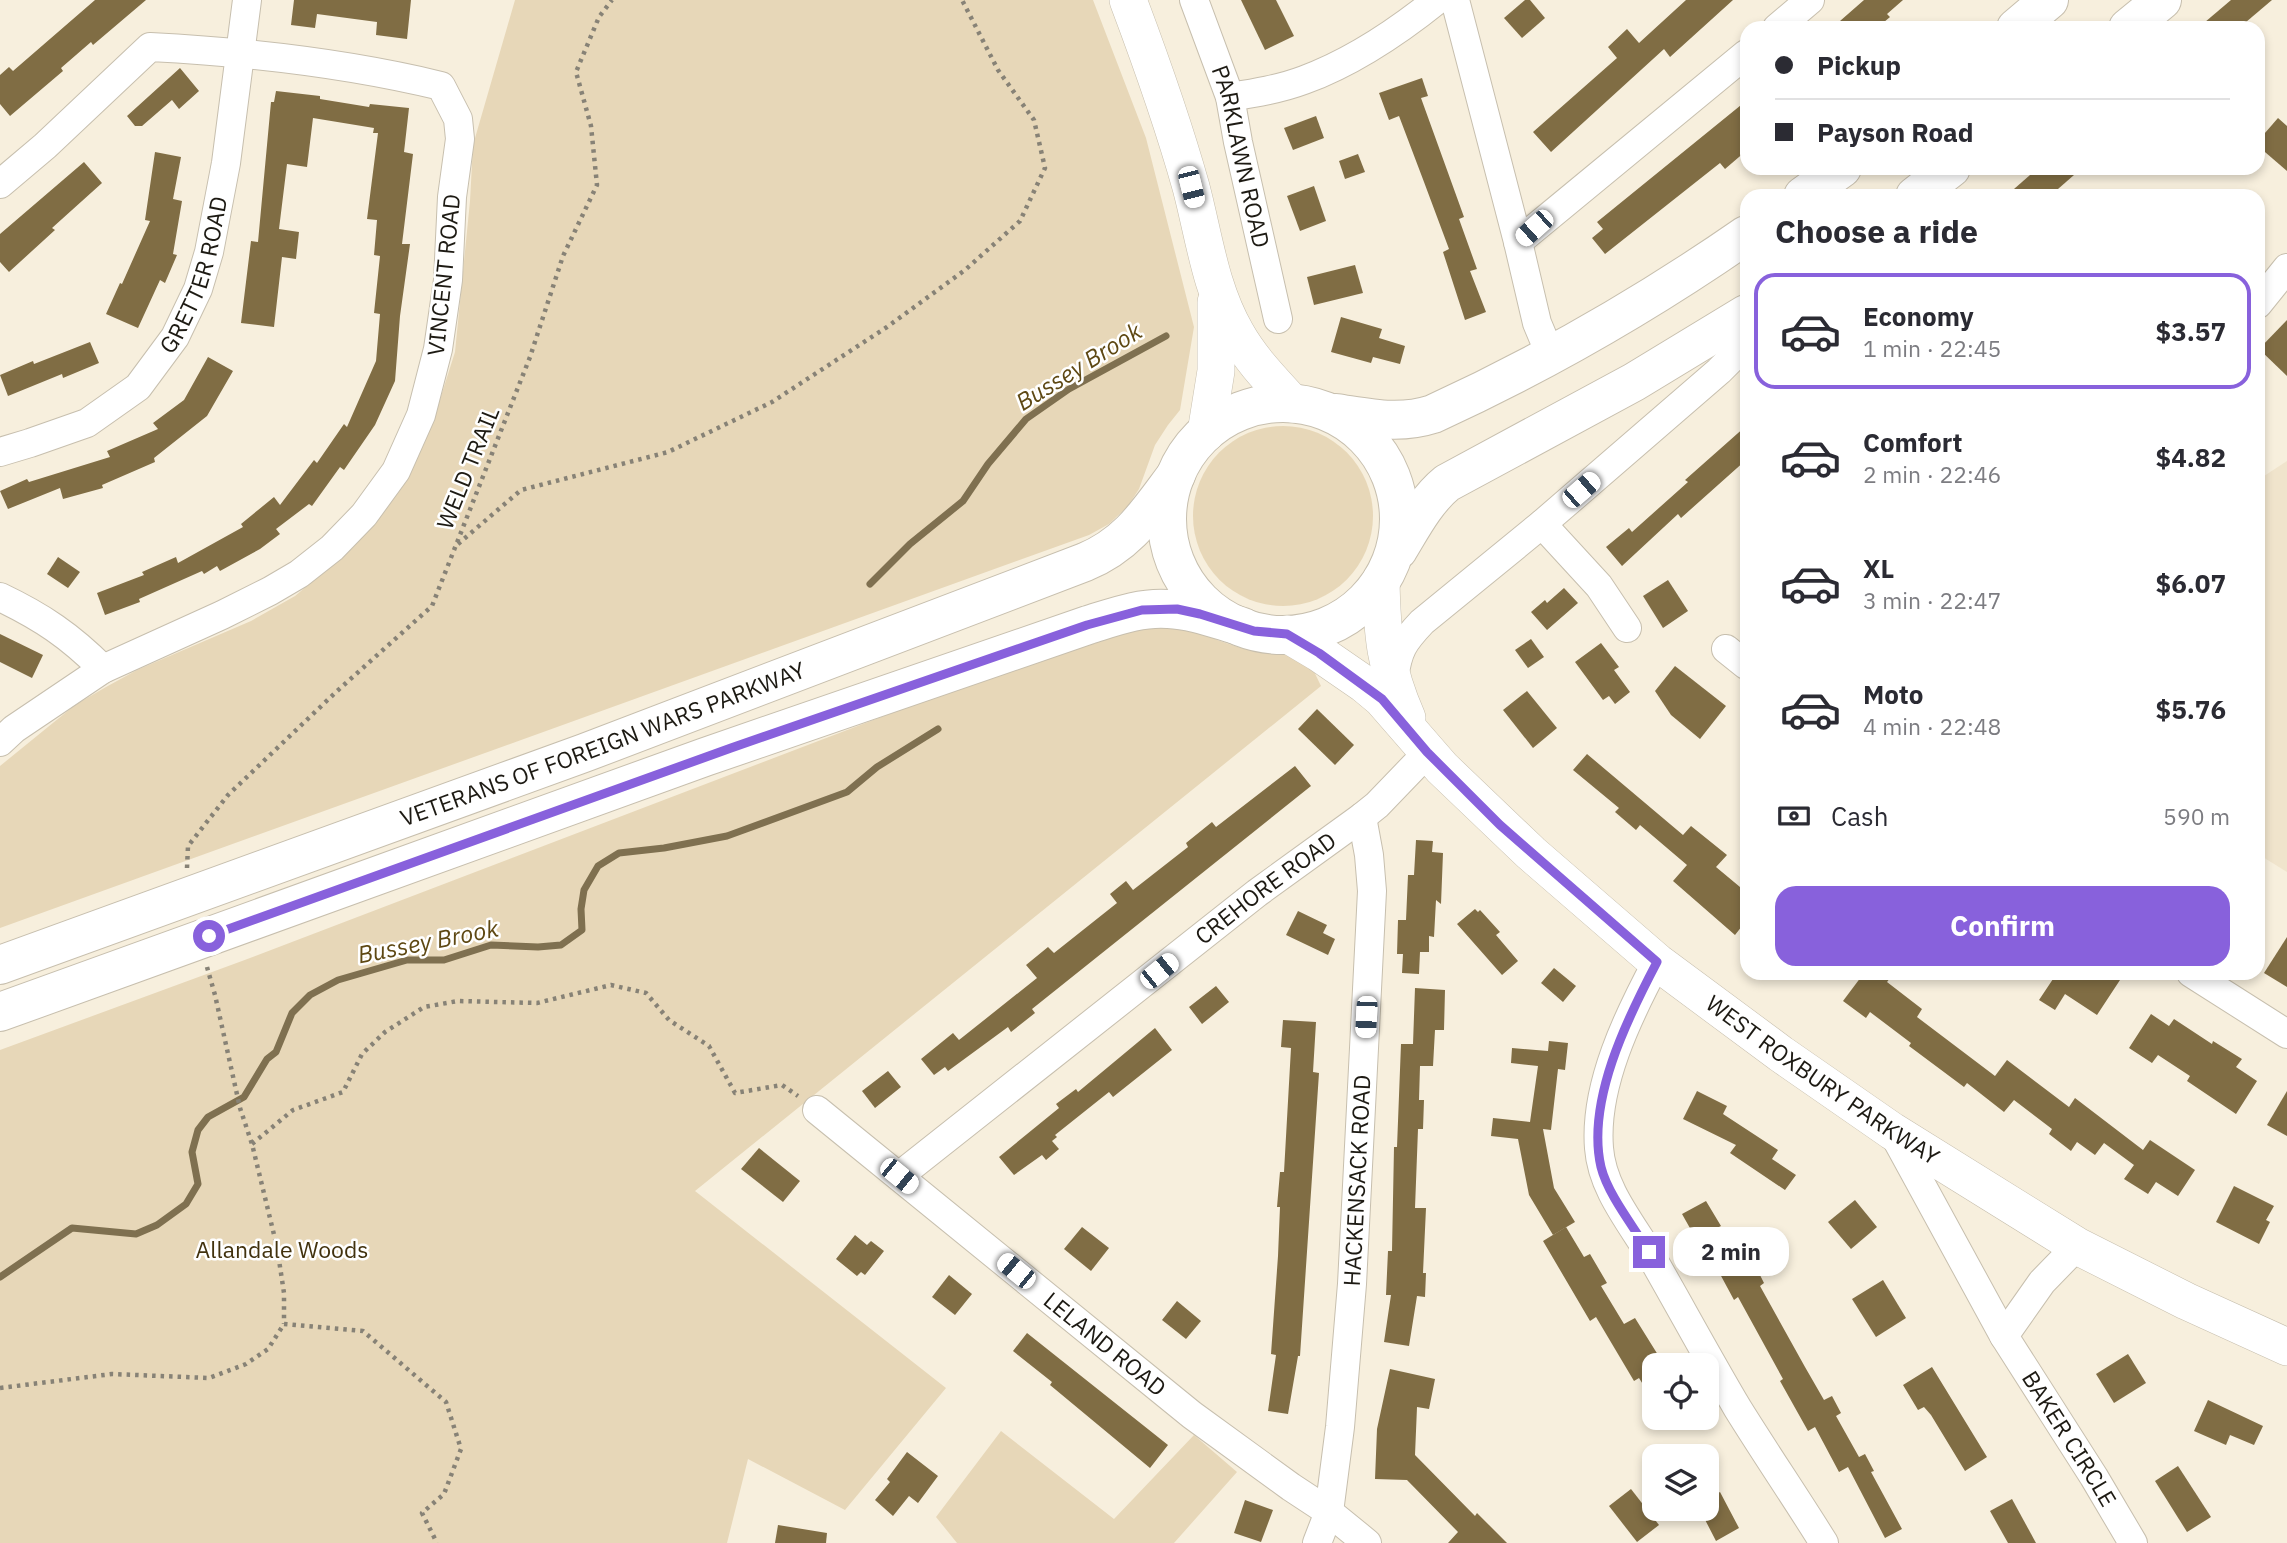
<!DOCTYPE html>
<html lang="en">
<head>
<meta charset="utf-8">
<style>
  :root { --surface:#fff; --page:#f7f7f7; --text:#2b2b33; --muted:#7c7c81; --line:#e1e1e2; --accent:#8861dc }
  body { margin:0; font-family:"IBM Plex Sans",sans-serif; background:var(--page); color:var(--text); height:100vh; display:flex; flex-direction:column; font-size:26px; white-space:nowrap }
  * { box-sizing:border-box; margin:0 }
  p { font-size:23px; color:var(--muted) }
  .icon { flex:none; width:38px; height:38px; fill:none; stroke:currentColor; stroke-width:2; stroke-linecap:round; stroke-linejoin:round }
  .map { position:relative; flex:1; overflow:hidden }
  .details { position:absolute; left:1740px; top:189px; width:525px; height:791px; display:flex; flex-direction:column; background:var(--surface); border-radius:21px; box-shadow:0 4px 10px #0003 }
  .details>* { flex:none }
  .hud { position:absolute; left:1740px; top:21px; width:525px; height:154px; border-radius:21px; box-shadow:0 4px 10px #0003; display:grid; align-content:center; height:154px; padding:0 35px; background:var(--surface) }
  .fabs { position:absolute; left:1642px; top:1353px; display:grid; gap:14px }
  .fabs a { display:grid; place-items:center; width:77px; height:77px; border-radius:14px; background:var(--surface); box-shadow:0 4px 10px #0003; font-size:35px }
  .end { position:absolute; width:32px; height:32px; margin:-16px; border:9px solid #8861dc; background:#fff; box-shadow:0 0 0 4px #fff }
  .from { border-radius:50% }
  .bubble { position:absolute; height:49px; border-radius:21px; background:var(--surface); box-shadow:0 4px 10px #0003; font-size:23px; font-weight:700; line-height:49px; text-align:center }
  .car { position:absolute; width:21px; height:42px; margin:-21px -10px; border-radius:9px; box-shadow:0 0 5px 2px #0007; background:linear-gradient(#fff 24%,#345 0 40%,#fff 0 76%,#345 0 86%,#fff 0) }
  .hud b { display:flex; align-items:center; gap:24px; height:66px; font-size:26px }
  .hud b+b { border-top:2px solid var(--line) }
  .hud i { width:18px; height:18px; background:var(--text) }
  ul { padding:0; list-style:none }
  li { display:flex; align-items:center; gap:21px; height:116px; margin:0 14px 10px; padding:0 21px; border:4px solid transparent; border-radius:21px }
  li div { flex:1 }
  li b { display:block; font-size:26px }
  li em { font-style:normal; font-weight:700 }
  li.current { border-color:var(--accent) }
  li>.icon { width:63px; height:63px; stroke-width:1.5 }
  h2 { padding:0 35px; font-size:32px; line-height:84px }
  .pay { display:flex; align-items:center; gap:18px; height:77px; padding:0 35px; font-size:26px }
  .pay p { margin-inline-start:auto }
  .cta { display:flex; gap:14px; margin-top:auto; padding:14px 35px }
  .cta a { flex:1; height:80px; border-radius:21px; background:var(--accent); color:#fff; font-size:28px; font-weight:700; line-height:80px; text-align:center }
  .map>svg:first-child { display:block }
</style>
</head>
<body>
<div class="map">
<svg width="2287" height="1543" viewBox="0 0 2287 1543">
  <rect width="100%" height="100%" fill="#f7efdd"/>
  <polygon fill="#f0e4cc" points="2287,461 2287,872 2258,854 2258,480"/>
  <g fill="#e7d7b8">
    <polygon points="515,0 1093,0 1146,138 1194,327 1180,410 1168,425 1155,445 1139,489 1128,506 1109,524 1089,535 0,928 0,766 75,705 106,687 137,670 251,621 295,596 344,555 370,528 435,415 455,352 470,201 473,145"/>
    <circle cx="1283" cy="516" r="90"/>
    <polygon points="1130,622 1193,626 1217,640 1244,649 1307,657 1321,686 695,1191 946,1388 845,1510 748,1459 727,1543 0,1543 0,1050 242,961"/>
    <polygon points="1001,1431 1114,1519 1194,1435 1237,1472 1174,1543 957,1543 936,1517"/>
  </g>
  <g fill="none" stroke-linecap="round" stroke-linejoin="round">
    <g stroke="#7f7050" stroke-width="7">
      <polyline points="870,584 910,544 963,501 988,464 1026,419 1069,389 1166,336"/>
      <polyline points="0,1277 72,1228 136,1234 157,1225 186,1204 198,1184 192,1152 198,1130 208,1117 244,1097 267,1059 276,1052 292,1013 310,995 338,980 407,960 444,960 491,945 538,947 561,945 582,930 581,909 584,890 598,866 619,853 664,848 727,836 847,792 877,767 938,729"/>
    </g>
  </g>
  <g fill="#806d44">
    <polygon points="95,0 146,0 93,45 91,42 61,68 63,71 10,116 0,104 0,75 9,67 13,71"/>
    <polygon points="294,0 411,0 407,39 376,35 377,22 317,14 315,28 291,25"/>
    <polygon points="1241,0 1276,0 1294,36 1265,50"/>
    <polygon points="1525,0 1530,0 1545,18 1522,38 1504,18"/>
    <polygon points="1686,0 1733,0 1670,57 1664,49 1551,152 1533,132 1617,58 1608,47 1627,29 1639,43"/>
    <polygon points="1864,0 1903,0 1887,14 1890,17 1877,28 1832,28"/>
    <polygon points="2231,0 2272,0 2239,28 2198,28"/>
    <polygon points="180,68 199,91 179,109 172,100 142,126 135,126 127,116"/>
    <polygon points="1422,78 1428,96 1421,98 1464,217 1459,219 1477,269 1470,271 1486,312 1465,320 1443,252 1449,249 1424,182 1399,116 1389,120 1379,93"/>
    <polygon points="276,91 320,96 320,99 369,107 370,104 409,108 404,152 413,154 402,244 410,244 400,316 395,381 375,425 344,470 340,467 312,506 309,504 276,529 280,534 260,549 220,571 217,566 204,574 202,571 139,599 140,602 105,615 97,593 144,575 142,572 176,557 178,563 243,527 241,524 274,497 280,505 314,460 317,463 344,424 347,427 376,361 380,314 374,313 380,256 374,255 377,220 367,219 378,133 373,133 374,128 313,118 307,167 287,164 279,229 299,232 296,259 282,257 274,327 241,323 251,241 258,242 271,102 274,102"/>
    <polygon points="1746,101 1746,151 1725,169 1720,163 1605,254 1592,238 1603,229 1597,222"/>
    <polygon points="1316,116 1324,138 1293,150 1284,128"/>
    <polygon points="2278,118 2287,126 2287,171 2258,146 2258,141"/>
    <polygon points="155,152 181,157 173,199 182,201 173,254 177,255 165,283 160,280 138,328 106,314 120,283 122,284 150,221 145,220"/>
    <polygon points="1358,154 1365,172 1345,179 1339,161"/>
    <polygon points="84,162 102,183 52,228 55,230 9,272 0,262 0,234"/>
    <polygon points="2038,168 2082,168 2050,196 2006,196"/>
    <polygon points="1314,186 1326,221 1300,231 1287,196"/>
    <polygon points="1355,265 1363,293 1314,305 1307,277"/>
    <polygon points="1341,317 1382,329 1379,338 1405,346 1400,364 1373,357 1371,363 1331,352"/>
    <polygon points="2287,320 2287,376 2259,349"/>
    <polygon points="90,342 99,363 63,378 62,374 8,396 0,375 33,361 34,364"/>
    <polygon points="208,357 233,371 207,416 154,458 155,462 102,485 103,488 63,499 60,488 8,509 0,491 27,479 29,482 110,457 107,451 158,429 153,423 184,400"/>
    <polygon points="1746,426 1746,460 1681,518 1678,514 1622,566 1606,547 1629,528 1632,532 1688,482 1685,480"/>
    <polygon points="58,557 80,572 68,588 47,574"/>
    <polygon points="1668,580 1688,611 1663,628 1643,596"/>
    <polygon points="1564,588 1578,603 1547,630 1531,612 1545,600 1547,603"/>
    <polygon points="0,634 43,655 32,678 0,662"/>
    <polygon points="1531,639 1544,657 1528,668 1515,650"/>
    <polygon points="1601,643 1619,667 1614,670 1630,692 1615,704 1609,696 1603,700 1575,662"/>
    <polygon points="1675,666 1726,706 1700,739 1671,715 1655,691"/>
    <polygon points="1527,691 1557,728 1533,748 1503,710"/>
    <polygon points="1317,709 1354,745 1335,765 1298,729"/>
    <polygon points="1587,754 1683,835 1691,826 1727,855 1716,867 1746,892 1746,921 1735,935 1673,881 1687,865 1640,825 1636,830 1615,812 1619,808 1573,770"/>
    <polygon points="1295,766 1311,786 1032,1009 1035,1013 1011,1032 1008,1027 948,1071 945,1067 934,1075 921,1059 953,1033 959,1040 1037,978 1026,965 1048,947 1054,953 1117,903 1110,894 1126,881 1133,890 1188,847 1186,843 1212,822 1216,827"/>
    <polygon points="1416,840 1433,841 1432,852 1443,853 1441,904 1436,900 1434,937 1429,936 1429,952 1420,952 1419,974 1402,973 1403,954 1397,954 1398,920 1406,920 1408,875 1414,875"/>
    <polygon points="1475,909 1478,912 1480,910 1500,932 1496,935 1518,961 1502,975 1457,924"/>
    <polygon points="1298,911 1327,925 1323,933 1335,939 1328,955 1286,935"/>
    <polygon points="2287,937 2287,987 2264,973"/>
    <polygon points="1554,968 1576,986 1563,1002 1541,983"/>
    <polygon points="1864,973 1894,973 1887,982 1922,1009 1917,1017 1995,1076 2007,1060 2069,1107 2075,1098 2143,1150 2150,1140 2195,1170 2178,1196 2156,1182 2148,1194 2124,1179 2134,1165 2104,1143 2095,1155 2077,1142 2071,1151 2049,1134 2052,1129 2014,1100 2004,1112 1967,1083 1964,1087 1909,1046 1911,1043 1870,1012 1866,1018 1843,1001"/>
    <polygon points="2057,973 2110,973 2120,980 2097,1015 2065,994 2055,1010 2039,1000"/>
    <polygon points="1216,986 1229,1002 1202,1024 1189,1007"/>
    <polygon points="1415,988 1445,990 1444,1030 1435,1030 1433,1066 1420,1066 1419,1100 1424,1100 1423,1129 1418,1129 1415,1208 1426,1208 1423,1273 1426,1273 1425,1297 1417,1296 1409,1346 1384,1342 1391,1295 1386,1295 1388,1251 1392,1251 1394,1147 1397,1147 1401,1044 1413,1044"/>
    <polygon points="2151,1014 2169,1026 2174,1019 2212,1044 2213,1041 2242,1059 2236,1067 2257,1081 2236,1114 2187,1081 2190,1076 2158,1055 2152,1063 2129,1048"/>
    <polygon points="1283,1020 1316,1022 1313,1072 1319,1073 1300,1356 1298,1356 1288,1414 1268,1411 1276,1355 1271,1354 1278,1256 1280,1207 1277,1207 1280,1172 1284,1172 1291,1048 1281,1047"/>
    <polygon points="1155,1028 1172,1050 1113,1097 1109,1092 1055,1135 1057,1137 1052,1141 1059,1149 1046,1160 1042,1155 1014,1175 999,1157 1059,1108 1056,1104 1076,1089 1078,1092"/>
    <polygon points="1549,1041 1568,1043 1565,1070 1558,1069 1551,1130 1543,1129 1554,1188 1575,1222 1553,1235 1529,1195 1518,1139 1491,1136 1493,1118 1530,1122 1538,1066 1511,1063 1512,1048 1548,1051"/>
    <polygon points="888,1071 901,1087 875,1108 862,1091"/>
    <polygon points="1697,1091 1727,1106 1723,1114 1778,1150 1772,1159 1796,1175 1785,1190 1730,1153 1736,1145 1683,1119"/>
    <polygon points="2287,1091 2287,1136 2267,1125"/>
    <polygon points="759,1148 800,1181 783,1202 741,1169"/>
    <polygon points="2234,1186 2274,1206 2266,1220 2270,1222 2259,1244 2216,1222"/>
    <polygon points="1855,1200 1877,1227 1851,1249 1828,1222"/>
    <polygon points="1706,1201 1721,1226 1717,1228 1734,1259 1738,1257 1746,1272 1756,1267 1764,1283 1760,1286 1805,1367 1824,1400 1832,1396 1841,1413 1836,1416 1859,1457 1865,1454 1874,1471 1871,1472 1902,1529 1885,1538 1848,1467 1839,1472 1815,1427 1808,1431 1780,1381 1783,1379 1738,1297 1734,1300 1720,1274 1717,1276 1682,1214"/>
    <polygon points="1082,1227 1109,1248 1091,1271 1064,1249"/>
    <polygon points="1566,1227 1584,1257 1590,1254 1607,1283 1601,1286 1624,1324 1635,1318 1663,1363 1654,1365 1654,1402 1639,1378 1634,1381 1596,1317 1590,1321 1543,1241"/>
    <polygon points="855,1235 867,1245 871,1241 884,1251 865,1275 861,1272 857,1276 836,1259"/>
    <polygon points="949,1275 972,1294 955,1315 932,1297"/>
    <polygon points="1883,1280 1906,1318 1876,1337 1852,1299"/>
    <polygon points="1177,1301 1201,1321 1186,1339 1162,1320"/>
    <polygon points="1027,1333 1168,1445 1150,1468 1050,1385 1052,1382 1013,1351"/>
    <polygon points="2128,1354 2146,1383 2114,1403 2096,1374"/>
    <polygon points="1932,1367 1987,1457 1965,1471 1931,1415 1924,1407 1918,1410 1903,1385"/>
    <polygon points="1390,1369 1435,1379 1429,1409 1417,1407 1415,1455 1475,1516 1477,1513 1507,1543 1448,1543 1458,1532 1407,1480 1375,1479 1377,1429"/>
    <polygon points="2208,1400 2263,1426 2254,1445 2230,1435 2226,1445 2194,1431"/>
    <polygon points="907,1452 938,1476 918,1503 909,1496 893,1516 875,1500 890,1482 887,1479"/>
    <polygon points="2178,1466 2211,1517 2187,1532 2155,1481"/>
    <polygon points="1631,1489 1659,1525 1637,1542 1609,1506"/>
    <polygon points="1720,1492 1739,1528 1716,1541 1699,1508 1706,1508 1706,1500"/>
    <polygon points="2012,1499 2036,1543 2008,1543 1990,1511"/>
    <polygon points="1245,1500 1273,1510 1261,1542 1234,1533"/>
    <polygon points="778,1525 827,1533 826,1543 775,1543"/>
  </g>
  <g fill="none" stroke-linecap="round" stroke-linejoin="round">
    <defs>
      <g id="minor">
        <path id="s1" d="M1194,0L1230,97L1238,142L1278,319"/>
        <polyline points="1455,0 1518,242 1537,323 1550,354"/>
        <polyline points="1777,28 1810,0"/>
        <path d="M1230,97C1255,93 1280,89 1304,80C1353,62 1396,33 1437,0"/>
        <path d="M0,184L45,146L150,47C247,52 346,63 441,86L458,119L460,139L452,197L448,280L438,349L421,415L396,471L364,515L332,548L299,574L270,591L222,615L103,669L14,729L0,742"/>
        <polyline points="1518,242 1746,54"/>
        <polyline points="2258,304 2287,268"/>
        <path id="s2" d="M0,452L30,443L87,423L138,387L175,337L198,289L209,252L226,163L247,0"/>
        <polyline points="1542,524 1599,586 1627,628"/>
        <path d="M0,597C42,617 70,636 103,669"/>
        <polyline points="1726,649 1746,665"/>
        <path d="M1394,678C1398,650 1403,642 1422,622L1542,524L1719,371L1746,344"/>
        <path d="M1657,962C1628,1016 1594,1086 1599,1148C1602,1190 1633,1225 1654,1261C1682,1310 1709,1360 1738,1409C1766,1454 1796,1498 1824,1543"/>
        <polyline points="2191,973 2287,1034"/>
        <path id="s3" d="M817,1110L1192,1415L1291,1487L1329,1512L1367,1543"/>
        <polyline points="1892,1131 2004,1336"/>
        <path id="s4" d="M899,1176L1257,893L1362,817L1377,805L1427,753"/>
        <path id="s5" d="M2077,1246L2042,1282L2004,1336L2094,1477L2133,1543"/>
        <path id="s6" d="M1317,1543L1329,1512L1340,1427L1352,1284L1372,891L1369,855L1362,817"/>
      </g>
      <g id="major">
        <path d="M1128,0C1151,61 1173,123 1191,187C1204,236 1210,288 1236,333C1251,360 1273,382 1293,404"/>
        <polyline points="1206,433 1216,371 1216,302"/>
        <path d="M1381,580C1382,634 1385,668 1407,718"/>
        <path id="s7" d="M1287,634L1319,653L1364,684L1382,699L1442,768L1531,853L1657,962L1781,1054L1892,1131L2077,1246L2186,1301L2287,1347"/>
      </g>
      <g id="highway">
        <polyline points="2016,28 2049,0"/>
        <polyline points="2128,28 2162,0"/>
        <polyline points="1803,196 1842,168"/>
        <polyline points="1915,196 1951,168"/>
        <circle cx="1283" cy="519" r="116"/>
        <path d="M1336,413C1370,418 1399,425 1433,414C1542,364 1648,303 1746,235"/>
        <path d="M1398,550C1412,527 1426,500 1447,483L1634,382L1746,314"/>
        <path id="s8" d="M0,965L584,753L1085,562C1129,544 1148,512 1176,475"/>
        <path d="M0,1012L705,757L1088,625C1114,617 1140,607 1168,609C1194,610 1218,620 1243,627"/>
      </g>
    </defs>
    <use href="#minor" stroke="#c7bfae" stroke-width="30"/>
    <use href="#major" stroke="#c7bfae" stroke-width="38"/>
    <use href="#highway" stroke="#c7bfae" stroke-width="40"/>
    <g stroke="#878276" stroke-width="4.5" stroke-dasharray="3.5 5" stroke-linecap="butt">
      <polyline points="458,544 521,490 668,452 772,402 887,327 965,270 1020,221 1045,168 1034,120 998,70 962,0"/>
      <polyline points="187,868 188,846 228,795 336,692 432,606 530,357 563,256 597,185 591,126 576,72 599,17 612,0"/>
      <polyline points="207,967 215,995 240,1108 252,1144 277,1247 284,1293 284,1324"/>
      <polyline points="252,1144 293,1110 343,1092 362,1054 385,1032 424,1007 458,1001 537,1003 611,985 646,993 669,1020 709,1046 735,1093 782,1085 798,1096"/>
      <polyline points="284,1324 363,1331 446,1402 461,1449 444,1494 422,1513 437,1543"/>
      <polyline points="0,1388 112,1374 209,1378 246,1364 268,1349 284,1324"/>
    </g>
    <use href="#minor" stroke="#fff" stroke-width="28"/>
    <use href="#major" stroke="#fff" stroke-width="37"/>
    <use href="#highway" stroke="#fff" stroke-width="38"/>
  </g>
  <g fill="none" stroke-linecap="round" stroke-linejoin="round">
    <path stroke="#8861dc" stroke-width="9" d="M209,936L731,748L1087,625L1142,610L1177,609L1200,614L1254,631L1287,634L1319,653L1382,699L1427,752L1500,825L1657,962C1627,1019 1586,1102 1601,1167C1608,1195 1634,1227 1649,1252"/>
  </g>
  <g text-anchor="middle" stroke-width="5" stroke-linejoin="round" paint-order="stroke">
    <g font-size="23" fill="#1d1a13" stroke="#fff">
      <text dy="8" stroke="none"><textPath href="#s1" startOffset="164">PARKLAWN ROAD</textPath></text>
      <text dy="8" stroke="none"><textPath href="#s2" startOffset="282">GRETTER ROAD</textPath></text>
      <text transform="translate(444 275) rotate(-84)" y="8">VINCENT ROAD</text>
      <text transform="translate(468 468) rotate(-68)" y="8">WELD TRAIL</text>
      <text dy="8" stroke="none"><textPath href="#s8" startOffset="642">VETERANS OF FOREIGN WARS PARKWAY</textPath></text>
      <text dy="8" stroke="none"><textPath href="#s4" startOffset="466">CREHORE ROAD</textPath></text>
      <text dy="8" stroke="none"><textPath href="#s7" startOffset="700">WEST ROXBURY PARKWAY</textPath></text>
      <text dy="8" stroke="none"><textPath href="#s6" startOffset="366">HACKENSACK ROAD</textPath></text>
      <text dy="8" stroke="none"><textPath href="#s3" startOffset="371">LELAND ROAD</textPath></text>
      <text dy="8" stroke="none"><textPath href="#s5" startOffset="238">BAKER CIRCLE</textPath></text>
    </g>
    <g font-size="23" fill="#42320e" stroke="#fff">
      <text x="282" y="1258">Allandale Woods</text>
    </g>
    <g font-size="24" font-style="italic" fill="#5e4813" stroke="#fff">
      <text transform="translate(1079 367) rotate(-32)" y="8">Bussey Brook</text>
      <text transform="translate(428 942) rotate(-11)" y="8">Bussey Brook</text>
    </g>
  </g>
</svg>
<div class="fabs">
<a><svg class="icon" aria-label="locate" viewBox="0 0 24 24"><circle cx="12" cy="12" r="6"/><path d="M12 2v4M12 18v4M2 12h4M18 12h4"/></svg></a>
<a><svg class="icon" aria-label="layers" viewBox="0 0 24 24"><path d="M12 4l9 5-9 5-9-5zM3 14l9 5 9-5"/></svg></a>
</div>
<i class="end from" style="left:209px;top:936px"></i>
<i class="end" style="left:1649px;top:1252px"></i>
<div class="bubble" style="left:1673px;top:1227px;width:116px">2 min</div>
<i class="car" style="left:1191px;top:187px;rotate:166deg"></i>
<i class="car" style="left:1534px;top:228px;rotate:228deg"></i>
<i class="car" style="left:1581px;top:490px;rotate:49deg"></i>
<i class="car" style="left:1159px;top:971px;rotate:51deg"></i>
<i class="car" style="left:1366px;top:1017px;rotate:183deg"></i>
<i class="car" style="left:899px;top:1176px;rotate:129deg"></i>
<i class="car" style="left:1016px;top:1271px;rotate:309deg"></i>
<div class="hud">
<b><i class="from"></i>Pickup</b>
<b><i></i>Payson Road</b>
</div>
<section class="details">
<h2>Choose a ride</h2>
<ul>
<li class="current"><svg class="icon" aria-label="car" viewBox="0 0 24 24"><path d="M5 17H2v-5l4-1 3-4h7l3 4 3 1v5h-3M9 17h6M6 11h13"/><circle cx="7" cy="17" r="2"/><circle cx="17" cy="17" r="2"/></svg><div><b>Economy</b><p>1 min · 22:45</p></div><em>$3.57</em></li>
<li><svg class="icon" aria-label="car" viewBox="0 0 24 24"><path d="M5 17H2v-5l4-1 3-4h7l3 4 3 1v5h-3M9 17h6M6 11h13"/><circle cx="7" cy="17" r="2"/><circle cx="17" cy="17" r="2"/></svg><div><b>Comfort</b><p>2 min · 22:46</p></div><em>$4.82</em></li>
<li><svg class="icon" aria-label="car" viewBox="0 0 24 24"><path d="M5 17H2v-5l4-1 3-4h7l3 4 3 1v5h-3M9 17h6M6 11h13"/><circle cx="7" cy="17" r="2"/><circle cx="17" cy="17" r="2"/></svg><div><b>XL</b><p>3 min · 22:47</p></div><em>$6.07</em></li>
<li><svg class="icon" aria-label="car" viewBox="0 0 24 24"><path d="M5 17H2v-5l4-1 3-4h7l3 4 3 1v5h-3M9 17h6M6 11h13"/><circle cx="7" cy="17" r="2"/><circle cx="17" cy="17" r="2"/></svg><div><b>Moto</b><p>4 min · 22:48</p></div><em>$5.76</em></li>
</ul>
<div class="pay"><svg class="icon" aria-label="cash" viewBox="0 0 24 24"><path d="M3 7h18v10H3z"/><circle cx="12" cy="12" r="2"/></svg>Cash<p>590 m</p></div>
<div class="cta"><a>Confirm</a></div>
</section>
</div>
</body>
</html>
